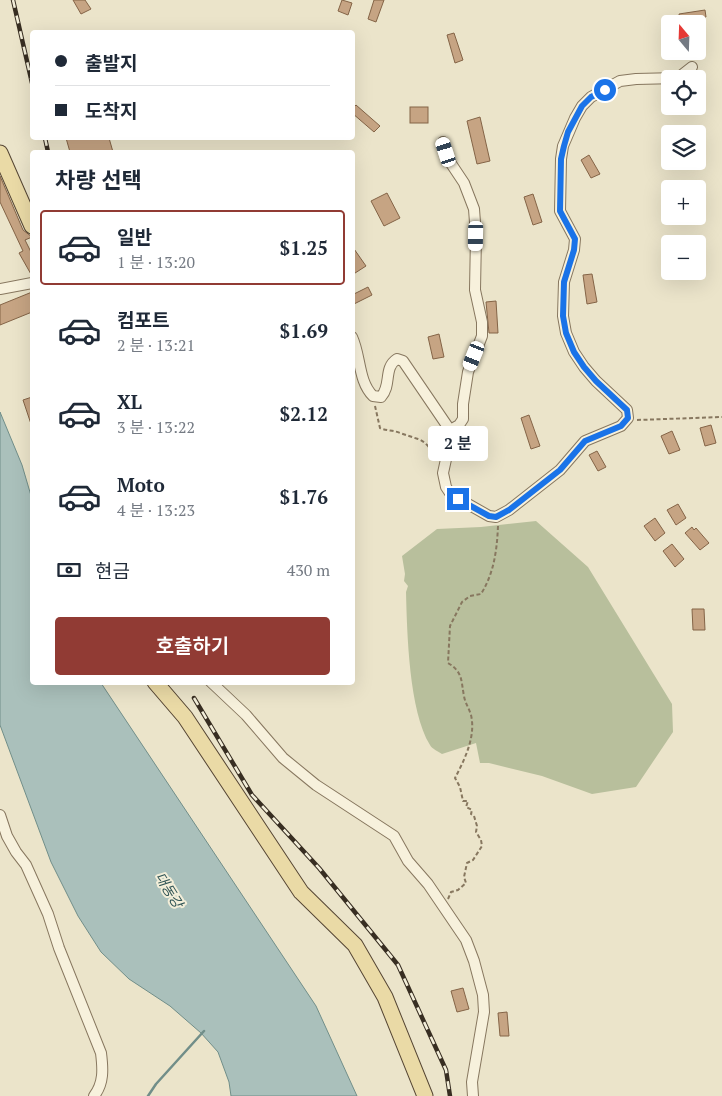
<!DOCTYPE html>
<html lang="ko">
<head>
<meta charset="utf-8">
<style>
  :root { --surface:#fff; --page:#f2f2f3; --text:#1f2937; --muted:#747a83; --line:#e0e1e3; --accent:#913b34 }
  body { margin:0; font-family:"PT Serif","Noto Sans KR",serif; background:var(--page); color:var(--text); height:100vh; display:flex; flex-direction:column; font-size:19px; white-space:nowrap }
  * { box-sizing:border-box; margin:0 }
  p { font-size:16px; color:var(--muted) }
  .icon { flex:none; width:28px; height:28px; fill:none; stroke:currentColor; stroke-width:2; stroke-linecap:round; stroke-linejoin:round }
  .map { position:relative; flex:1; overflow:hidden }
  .details { position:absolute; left:30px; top:150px; width:325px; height:535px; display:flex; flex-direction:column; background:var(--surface); border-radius:5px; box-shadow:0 5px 20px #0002 }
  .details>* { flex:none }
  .top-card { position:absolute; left:30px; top:30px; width:325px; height:110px; border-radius:5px; box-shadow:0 5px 20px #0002; display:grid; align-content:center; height:110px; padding:0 25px; background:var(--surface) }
  .needle { width:32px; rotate:341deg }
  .tools { position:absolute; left:661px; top:15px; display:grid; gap:10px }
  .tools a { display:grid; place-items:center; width:45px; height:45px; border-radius:5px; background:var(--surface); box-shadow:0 5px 20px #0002; font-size:25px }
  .end { position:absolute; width:22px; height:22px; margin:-11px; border:6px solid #1a73e8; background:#fff; box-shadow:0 0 0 2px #fff }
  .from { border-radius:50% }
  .bubble { position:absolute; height:35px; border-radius:5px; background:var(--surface); box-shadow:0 5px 20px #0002; font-size:16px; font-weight:600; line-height:35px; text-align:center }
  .car { position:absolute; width:15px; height:30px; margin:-15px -8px; border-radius:6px; box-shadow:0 0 4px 1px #0007; background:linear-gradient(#fff 24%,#345 0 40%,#fff 0 76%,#345 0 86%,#fff 0) }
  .top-card b { display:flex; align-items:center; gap:18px; height:48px; font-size:19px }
  .top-card b+b { border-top:1px solid var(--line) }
  .top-card i { width:12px; height:12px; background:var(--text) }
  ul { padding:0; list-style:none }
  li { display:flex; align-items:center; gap:15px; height:75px; margin:0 10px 8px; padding:0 15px; border:2px solid transparent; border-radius:5px }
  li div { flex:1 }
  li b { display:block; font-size:19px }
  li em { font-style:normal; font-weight:600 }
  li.selected { border-color:var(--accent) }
  li>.icon { width:45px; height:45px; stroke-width:1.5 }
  h2 { padding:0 25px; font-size:22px; line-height:60px }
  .pay { display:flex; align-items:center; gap:12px; height:55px; padding:0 25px; font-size:19px }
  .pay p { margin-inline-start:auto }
  .action { display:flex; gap:10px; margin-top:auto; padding:10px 25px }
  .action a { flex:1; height:58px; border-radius:5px; background:var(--accent); color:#fff; font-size:20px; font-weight:600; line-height:58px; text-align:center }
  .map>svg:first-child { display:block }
</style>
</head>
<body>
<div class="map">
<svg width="722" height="1096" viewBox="0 0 722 1096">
  <rect width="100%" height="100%" fill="#ebe4ca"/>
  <path fill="#b8bf9c" d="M536,521L588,567L672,704L673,732L636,787L592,794L542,776L489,763H480L476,743L442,754C438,751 432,749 430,745C409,711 407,633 406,592L408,586L404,581L405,574L402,556L437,529L481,527Z"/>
  <polygon fill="#aac0bb" stroke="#718e89" points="0,412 22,465 32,499 32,682 101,683 316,1006 357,1096 231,1096 229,1082 218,1052 201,1033 170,1006 129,979 101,952 78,916 51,862 0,725"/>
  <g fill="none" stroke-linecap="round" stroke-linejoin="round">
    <polyline stroke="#718e89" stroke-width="2.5" points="148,1096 156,1084 204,1031"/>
  </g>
  <g fill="#c6a483" stroke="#846447">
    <polygon points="73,0 85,0 91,9 81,14"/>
    <polygon points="342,0 352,3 348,15 338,11"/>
    <polygon points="374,0 384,0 376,22 368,19"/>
    <polygon points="705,10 706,17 680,21 679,14"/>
    <polygon points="454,33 463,60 455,63 447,35"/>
    <polygon points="356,105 380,126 374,132 352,113 352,109"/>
    <rect x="410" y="107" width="18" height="16"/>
    <polygon points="480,117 490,161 477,164 467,121"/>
    <polygon points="66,138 109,138 113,152 70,152"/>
    <polygon points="589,155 600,174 591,178 581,160"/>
    <polygon points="0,176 23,230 32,237 25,240 32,254 32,276 19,253 23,251 0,202"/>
    <polygon points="387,193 400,218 384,226 371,201"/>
    <polygon points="533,194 542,222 533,225 524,197"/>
    <polygon points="352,246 366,266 352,275"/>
    <polygon points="592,274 597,302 587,304 583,275"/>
    <polygon points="368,287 372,295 352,305 352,295"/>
    <polygon points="32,292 32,312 0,325 0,305"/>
    <polygon points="496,301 498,333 489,333 486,302"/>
    <polygon points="439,334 444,357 433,359 428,337"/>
    <polygon points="32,397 32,424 31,424 23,400"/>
    <polygon points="529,415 540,446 531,449 521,418"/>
    <polygon points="711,425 716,443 705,446 700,428"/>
    <polygon points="672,431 680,450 669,454 661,436"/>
    <polygon points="597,451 606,467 598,471 589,455"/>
    <polygon points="678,504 686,518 676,525 667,510"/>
    <polygon points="655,518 665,533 655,541 644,526"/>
    <polygon points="692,527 694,530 696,528 709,543 700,550 685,533"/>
    <polygon points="672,544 684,559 675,567 663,551"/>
    <polygon points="692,609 704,609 705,630 693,630"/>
    <polygon points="463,988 469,1009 457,1012 451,991"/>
    <polygon points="507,1012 509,1036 500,1036 498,1013"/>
  </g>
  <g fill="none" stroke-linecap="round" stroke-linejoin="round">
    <defs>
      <g id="minor">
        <polyline points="443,142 450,162 464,183 474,209 476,236 475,290 482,322 482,336 468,372 463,404 463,419 459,425 450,430"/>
        <polyline points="0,289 32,283"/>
        <path d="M352,337C361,356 358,381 373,396L381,397C392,385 383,368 397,359L403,361L450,430V441L443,473L446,487L450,493L459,499L489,516L496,517L509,510L560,470L585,441L621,426L628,418L627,410L596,381L584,367L574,352L566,333L563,316L564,282L574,250L575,239L560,211L561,159L563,146L575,118L582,106L591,97L620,81L636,79L678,78L692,67"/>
        <polyline points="211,682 246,715 283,758 316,785 394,836 408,861 428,884 466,940 474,961 483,995 484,1012 472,1082 473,1096"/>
        <path d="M0,815L7,836L16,852L26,865L48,914L59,948L101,1053C103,1069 104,1083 94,1096"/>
      </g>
      <g id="primary">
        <polyline points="0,153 32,226"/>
        <polyline points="155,682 185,717 301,892 355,945 385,997 425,1096"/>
      </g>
    </defs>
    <use href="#minor" stroke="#87775f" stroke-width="12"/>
    <use href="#primary" stroke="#554533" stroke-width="17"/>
    <g stroke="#87775f" stroke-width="2" stroke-dasharray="4 2.5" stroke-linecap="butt">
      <path d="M375,406L380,428C387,431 393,430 400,433C406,435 412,437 418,439C427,442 430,450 436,454V457"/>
      <polyline points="637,420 722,417"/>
      <path d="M448,899L451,892L458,890L466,883L464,877L467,863L473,860L482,846L481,840L476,832L477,826L474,816L471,814L472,810L466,807L468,801H463L460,787L455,778C465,759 476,736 471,715C469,708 465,703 464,696C461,681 463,672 448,663L450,626L462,602L470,596L481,594C494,573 497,550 498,526"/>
    </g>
    <use href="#minor" stroke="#f7f1dc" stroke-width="10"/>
    <use href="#primary" stroke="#eadaa6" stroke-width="15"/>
    <defs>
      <g id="rail">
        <polyline points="13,0 32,83"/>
        <polyline points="45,138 48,152"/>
        <polyline points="194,698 252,795 319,868 398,965 446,1070 450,1096"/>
      </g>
    </defs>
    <use href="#rail" stroke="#382e22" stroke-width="4.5"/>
    <use href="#rail" stroke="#f3eed9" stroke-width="2.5" stroke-dasharray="8" stroke-linecap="butt"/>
  </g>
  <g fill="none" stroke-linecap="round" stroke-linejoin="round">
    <polyline stroke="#1a73e8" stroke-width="6" points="458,499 489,516 496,517 509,510 560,470 585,441 621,426 628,418 627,410 596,381 584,367 574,352 566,333 563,316 564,282 574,250 575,239 560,211 561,159 564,146 568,132 582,106 591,97 605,90"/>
  </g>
  <g text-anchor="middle" stroke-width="4" stroke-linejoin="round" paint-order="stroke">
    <g font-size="14" font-style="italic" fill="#325657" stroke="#f3eed9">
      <text transform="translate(169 890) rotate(58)" y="5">대동강</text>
    </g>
  </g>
</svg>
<div class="tools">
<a><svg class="needle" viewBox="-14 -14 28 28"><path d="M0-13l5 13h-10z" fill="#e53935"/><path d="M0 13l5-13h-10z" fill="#747a83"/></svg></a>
<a><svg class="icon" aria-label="locate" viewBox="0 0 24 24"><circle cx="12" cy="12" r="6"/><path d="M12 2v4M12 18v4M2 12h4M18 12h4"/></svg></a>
<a><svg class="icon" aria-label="layers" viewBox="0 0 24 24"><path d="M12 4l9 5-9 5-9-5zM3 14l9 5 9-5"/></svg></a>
<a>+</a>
<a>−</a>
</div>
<i class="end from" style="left:605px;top:90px"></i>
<i class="end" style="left:458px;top:499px"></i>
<div class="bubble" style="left:428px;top:426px;width:60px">2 분</div>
<i class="car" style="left:446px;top:152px;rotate:342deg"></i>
<i class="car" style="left:476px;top:236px;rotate:181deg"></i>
<i class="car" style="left:474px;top:356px;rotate:202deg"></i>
<div class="top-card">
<b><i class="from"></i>출발지</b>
<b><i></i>도착지</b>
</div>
<section class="details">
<h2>차량 선택</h2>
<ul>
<li class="selected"><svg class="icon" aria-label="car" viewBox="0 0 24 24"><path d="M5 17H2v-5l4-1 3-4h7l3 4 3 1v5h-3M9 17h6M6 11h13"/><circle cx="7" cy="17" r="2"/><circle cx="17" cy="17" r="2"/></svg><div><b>일반</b><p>1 분 · 13:20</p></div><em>$1.25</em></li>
<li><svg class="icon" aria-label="car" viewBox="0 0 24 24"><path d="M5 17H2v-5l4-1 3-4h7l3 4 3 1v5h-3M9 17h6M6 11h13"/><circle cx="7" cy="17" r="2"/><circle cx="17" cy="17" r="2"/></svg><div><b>컴포트</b><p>2 분 · 13:21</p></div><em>$1.69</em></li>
<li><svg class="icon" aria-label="car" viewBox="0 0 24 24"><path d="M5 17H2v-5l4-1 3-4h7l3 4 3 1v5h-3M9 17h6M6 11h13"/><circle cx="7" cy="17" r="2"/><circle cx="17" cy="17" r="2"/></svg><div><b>XL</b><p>3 분 · 13:22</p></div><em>$2.12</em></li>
<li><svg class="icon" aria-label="car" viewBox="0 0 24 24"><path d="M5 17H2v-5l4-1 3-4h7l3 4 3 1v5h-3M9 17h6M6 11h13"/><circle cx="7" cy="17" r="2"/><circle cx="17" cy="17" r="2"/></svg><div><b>Moto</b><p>4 분 · 13:23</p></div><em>$1.76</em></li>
</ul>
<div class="pay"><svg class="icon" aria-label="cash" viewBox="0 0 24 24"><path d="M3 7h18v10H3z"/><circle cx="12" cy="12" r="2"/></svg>현금<p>430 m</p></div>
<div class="action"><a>호출하기</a></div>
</section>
</div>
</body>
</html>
